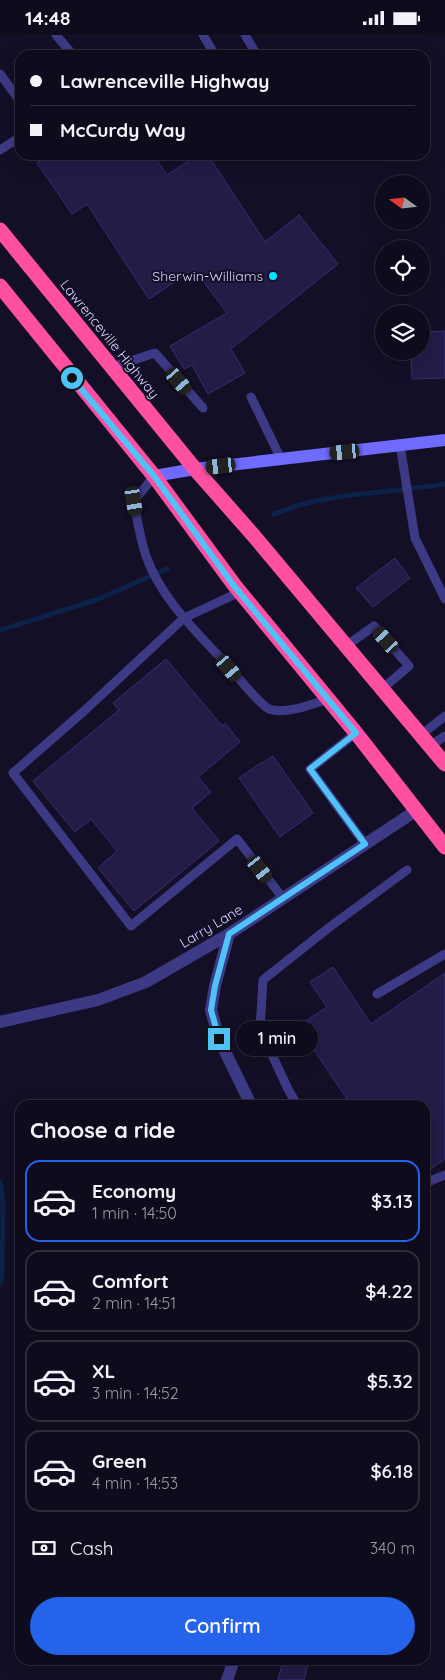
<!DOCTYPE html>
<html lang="en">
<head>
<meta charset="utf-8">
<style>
  :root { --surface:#0e0b1c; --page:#1c1929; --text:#f1f3f6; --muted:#9b9ba3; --line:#2e2b3b; --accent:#2563eb }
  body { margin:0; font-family:Quicksand,sans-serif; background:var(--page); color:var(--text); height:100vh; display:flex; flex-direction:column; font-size:19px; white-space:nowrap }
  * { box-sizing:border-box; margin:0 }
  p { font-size:16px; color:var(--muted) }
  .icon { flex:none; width:28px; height:28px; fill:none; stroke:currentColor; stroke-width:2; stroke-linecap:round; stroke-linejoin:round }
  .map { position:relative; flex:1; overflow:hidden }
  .details { position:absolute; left:15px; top:1065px; width:415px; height:565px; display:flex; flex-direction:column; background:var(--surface); border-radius:15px; box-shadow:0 5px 20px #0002,0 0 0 1px var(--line) }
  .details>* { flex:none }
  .banner { position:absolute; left:15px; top:15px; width:415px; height:110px; border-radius:15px; box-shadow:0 5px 20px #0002,0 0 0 1px var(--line); display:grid; align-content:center; height:110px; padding:0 15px; background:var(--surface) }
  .needle { width:32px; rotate:285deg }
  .controls { position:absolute; left:375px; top:140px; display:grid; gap:10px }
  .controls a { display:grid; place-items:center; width:55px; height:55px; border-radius:50%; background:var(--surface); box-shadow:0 5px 20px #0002,0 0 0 1px var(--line); font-size:25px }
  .end { position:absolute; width:22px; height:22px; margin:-11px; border:6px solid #4fc3f7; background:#111; box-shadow:0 0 0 2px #111 }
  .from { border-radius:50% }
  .bubble { position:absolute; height:35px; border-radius:18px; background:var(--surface); box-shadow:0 5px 20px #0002,0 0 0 1px var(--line); font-size:16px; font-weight:600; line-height:35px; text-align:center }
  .car { position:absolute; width:15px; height:30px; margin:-15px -8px; border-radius:6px; box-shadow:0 0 4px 1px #0007; background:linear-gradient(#222 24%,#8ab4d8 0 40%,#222 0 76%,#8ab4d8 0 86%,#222 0) }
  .banner b { display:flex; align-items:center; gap:18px; height:48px; font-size:19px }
  .banner b+b { border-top:1px solid var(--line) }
  .banner i { width:12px; height:12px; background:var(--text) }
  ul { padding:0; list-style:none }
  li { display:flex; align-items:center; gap:15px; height:82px; margin:0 10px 8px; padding:0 5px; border:2px solid var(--line); border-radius:15px }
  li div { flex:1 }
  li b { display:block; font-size:19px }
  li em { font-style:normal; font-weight:600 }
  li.active { border-color:var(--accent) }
  li>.icon { width:45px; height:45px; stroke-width:1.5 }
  h2 { padding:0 15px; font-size:22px; line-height:60px }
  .pay { display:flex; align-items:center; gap:12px; height:55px; padding:0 15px; font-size:19px }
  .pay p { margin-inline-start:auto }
  .primary-button { display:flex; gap:10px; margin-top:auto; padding:10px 15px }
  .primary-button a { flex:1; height:58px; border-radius:30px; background:var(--accent); color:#fff; font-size:20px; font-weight:600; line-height:58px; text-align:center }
  .status { display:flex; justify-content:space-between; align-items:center; height:35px; padding:0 25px; background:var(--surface); direction:ltr }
  .status svg { height:14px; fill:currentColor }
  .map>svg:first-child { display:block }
</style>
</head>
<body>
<div class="status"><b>14:48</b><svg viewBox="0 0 49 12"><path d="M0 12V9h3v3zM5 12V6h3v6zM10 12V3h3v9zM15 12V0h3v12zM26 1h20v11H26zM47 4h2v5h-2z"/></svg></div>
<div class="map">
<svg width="445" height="1645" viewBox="0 0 445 1645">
  <rect width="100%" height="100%" fill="#130f26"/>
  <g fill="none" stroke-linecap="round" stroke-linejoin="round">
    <g stroke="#0c2248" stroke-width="5">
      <path d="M274,479C284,476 294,471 303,469C350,457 398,457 445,449"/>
      <polyline points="0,595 96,565 167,534"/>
      <polyline points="0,1147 3,1168 2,1240 0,1249"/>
    </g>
  </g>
  <g fill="#241b47" stroke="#3b2d73">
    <polygon points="49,120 153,120 167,140 198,120 208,120 265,207 299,180 338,229 231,314 245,338 208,359 192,330 184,334 170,311 227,278 194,234 149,264 87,169 72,179 37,128"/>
    <polygon points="445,296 445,343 412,344 411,319 421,319 421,297"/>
    <polygon points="395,523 410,543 373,572 356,553"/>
    <polygon points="166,624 222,691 225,688 240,707 198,742 211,757 192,773 219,806 134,876 98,833 117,816 91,784 75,797 33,746 119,675 113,668"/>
    <polygon points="273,721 313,778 280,802 239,743 262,727 263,728"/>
    <polygon points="333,932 371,989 445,938 445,1124 425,1138 425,1070 351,1070 298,991 327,972 310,947"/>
    <polygon points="283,1625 309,1625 304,1645 278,1645"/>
  </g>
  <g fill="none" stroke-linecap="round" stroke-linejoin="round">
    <g stroke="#3d3a85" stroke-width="9">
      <polyline points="56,0 73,20"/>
      <polyline points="203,0 215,20"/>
      <polyline points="245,0 257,20"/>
      <polyline points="0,39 20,66"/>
      <polyline points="0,115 20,102"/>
      <polyline points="112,332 155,318 203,373"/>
      <polyline points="251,362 281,424"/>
      <polyline points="400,410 415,503 445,564"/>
      <path d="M154,441L134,466C137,485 140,503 146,521C162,566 199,599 230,633C239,643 258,668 269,674C285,680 313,669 328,664"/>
      <polyline points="240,557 184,583 83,677 13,738 131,891 237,804 283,863"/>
      <polyline points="346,611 374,591 409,631 382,654"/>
      <polyline points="356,698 310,734 365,809"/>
      <polyline points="421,700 445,681"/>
      <polyline points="430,711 445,701"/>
      <polyline points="377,959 445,919"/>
      <polyline points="297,1070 288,1054 260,994 263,945 327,894 407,835"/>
      <polyline points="425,1148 445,1140"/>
    </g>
    <g stroke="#3d3a85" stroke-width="12">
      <polyline points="229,899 215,951 211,975 219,1004 251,1070"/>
      <polyline points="0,987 98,965 146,947 229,899 417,775"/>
      <polyline points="227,1645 234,1625"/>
    </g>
    <polyline stroke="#6f6bff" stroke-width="12" points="154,441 195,434 445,405"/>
    <g stroke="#ff4fa3" stroke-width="15">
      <polyline points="0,195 195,434 254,501 445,729"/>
      <polyline points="0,251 154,441 235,551 356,698 445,812"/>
    </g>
  </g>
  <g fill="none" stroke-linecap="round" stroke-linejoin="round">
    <polyline stroke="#4fc3f7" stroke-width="6" points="72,343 154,441 234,551 356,698 310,734 365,809 229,899 215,951 211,975 219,1004"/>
  </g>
  <circle fill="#00e5ff" stroke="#130f26" stroke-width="2" cx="273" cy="241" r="5"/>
  <g text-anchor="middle" stroke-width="4" stroke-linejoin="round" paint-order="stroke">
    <g font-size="14" fill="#d9d4ff" stroke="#130f26" text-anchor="end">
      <text x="263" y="246">Sherwin-Williams</text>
    </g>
    <g font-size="14" fill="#d9d4ff" stroke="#130f26">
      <text transform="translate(110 304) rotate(51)" y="5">Lawrenceville Highway</text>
      <text transform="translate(211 891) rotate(-31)" y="5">Larry Lane</text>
    </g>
  </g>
</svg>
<div class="controls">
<a><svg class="needle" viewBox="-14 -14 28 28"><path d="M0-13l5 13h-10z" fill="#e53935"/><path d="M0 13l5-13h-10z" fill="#9b9ba3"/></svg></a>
<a><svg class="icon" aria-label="locate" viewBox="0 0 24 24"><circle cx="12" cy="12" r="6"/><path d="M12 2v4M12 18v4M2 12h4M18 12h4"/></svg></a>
<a><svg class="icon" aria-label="layers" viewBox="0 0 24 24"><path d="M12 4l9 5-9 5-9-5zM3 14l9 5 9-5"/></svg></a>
</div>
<i class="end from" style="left:72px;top:343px"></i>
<i class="end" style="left:219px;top:1004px"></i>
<div class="bubble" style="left:236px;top:986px;width:82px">1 min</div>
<i class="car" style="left:179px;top:346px;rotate:139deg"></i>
<i class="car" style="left:345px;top:417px;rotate:264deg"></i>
<i class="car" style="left:221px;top:431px;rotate:264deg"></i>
<i class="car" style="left:134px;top:466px;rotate:171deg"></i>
<i class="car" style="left:386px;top:605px;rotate:318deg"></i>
<i class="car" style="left:229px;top:633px;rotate:140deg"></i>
<i class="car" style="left:260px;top:834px;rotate:142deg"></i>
<div class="banner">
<b><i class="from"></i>Lawrenceville Highway</b>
<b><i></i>McCurdy Way</b>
</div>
<section class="details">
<h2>Choose a ride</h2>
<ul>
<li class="active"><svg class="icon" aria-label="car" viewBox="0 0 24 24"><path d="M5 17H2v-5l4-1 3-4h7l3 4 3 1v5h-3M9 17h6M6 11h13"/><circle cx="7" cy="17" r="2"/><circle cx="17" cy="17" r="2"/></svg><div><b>Economy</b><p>1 min · 14:50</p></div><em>$3.13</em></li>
<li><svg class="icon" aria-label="car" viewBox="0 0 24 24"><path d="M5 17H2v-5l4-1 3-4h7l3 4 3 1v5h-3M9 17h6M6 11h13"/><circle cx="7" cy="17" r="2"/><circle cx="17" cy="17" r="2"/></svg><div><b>Comfort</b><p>2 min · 14:51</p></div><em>$4.22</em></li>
<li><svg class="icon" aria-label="car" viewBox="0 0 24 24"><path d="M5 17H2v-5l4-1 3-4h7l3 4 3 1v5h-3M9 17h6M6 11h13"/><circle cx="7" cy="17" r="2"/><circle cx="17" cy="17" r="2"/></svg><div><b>XL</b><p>3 min · 14:52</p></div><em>$5.32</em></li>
<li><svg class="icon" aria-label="car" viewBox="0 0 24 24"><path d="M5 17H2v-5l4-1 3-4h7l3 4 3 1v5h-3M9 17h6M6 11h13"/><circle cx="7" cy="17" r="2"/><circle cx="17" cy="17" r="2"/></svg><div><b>Green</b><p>4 min · 14:53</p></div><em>$6.18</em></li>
</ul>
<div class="pay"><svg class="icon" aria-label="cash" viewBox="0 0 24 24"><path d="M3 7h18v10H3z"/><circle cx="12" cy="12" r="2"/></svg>Cash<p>340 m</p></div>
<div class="primary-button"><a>Confirm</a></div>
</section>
</div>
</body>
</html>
